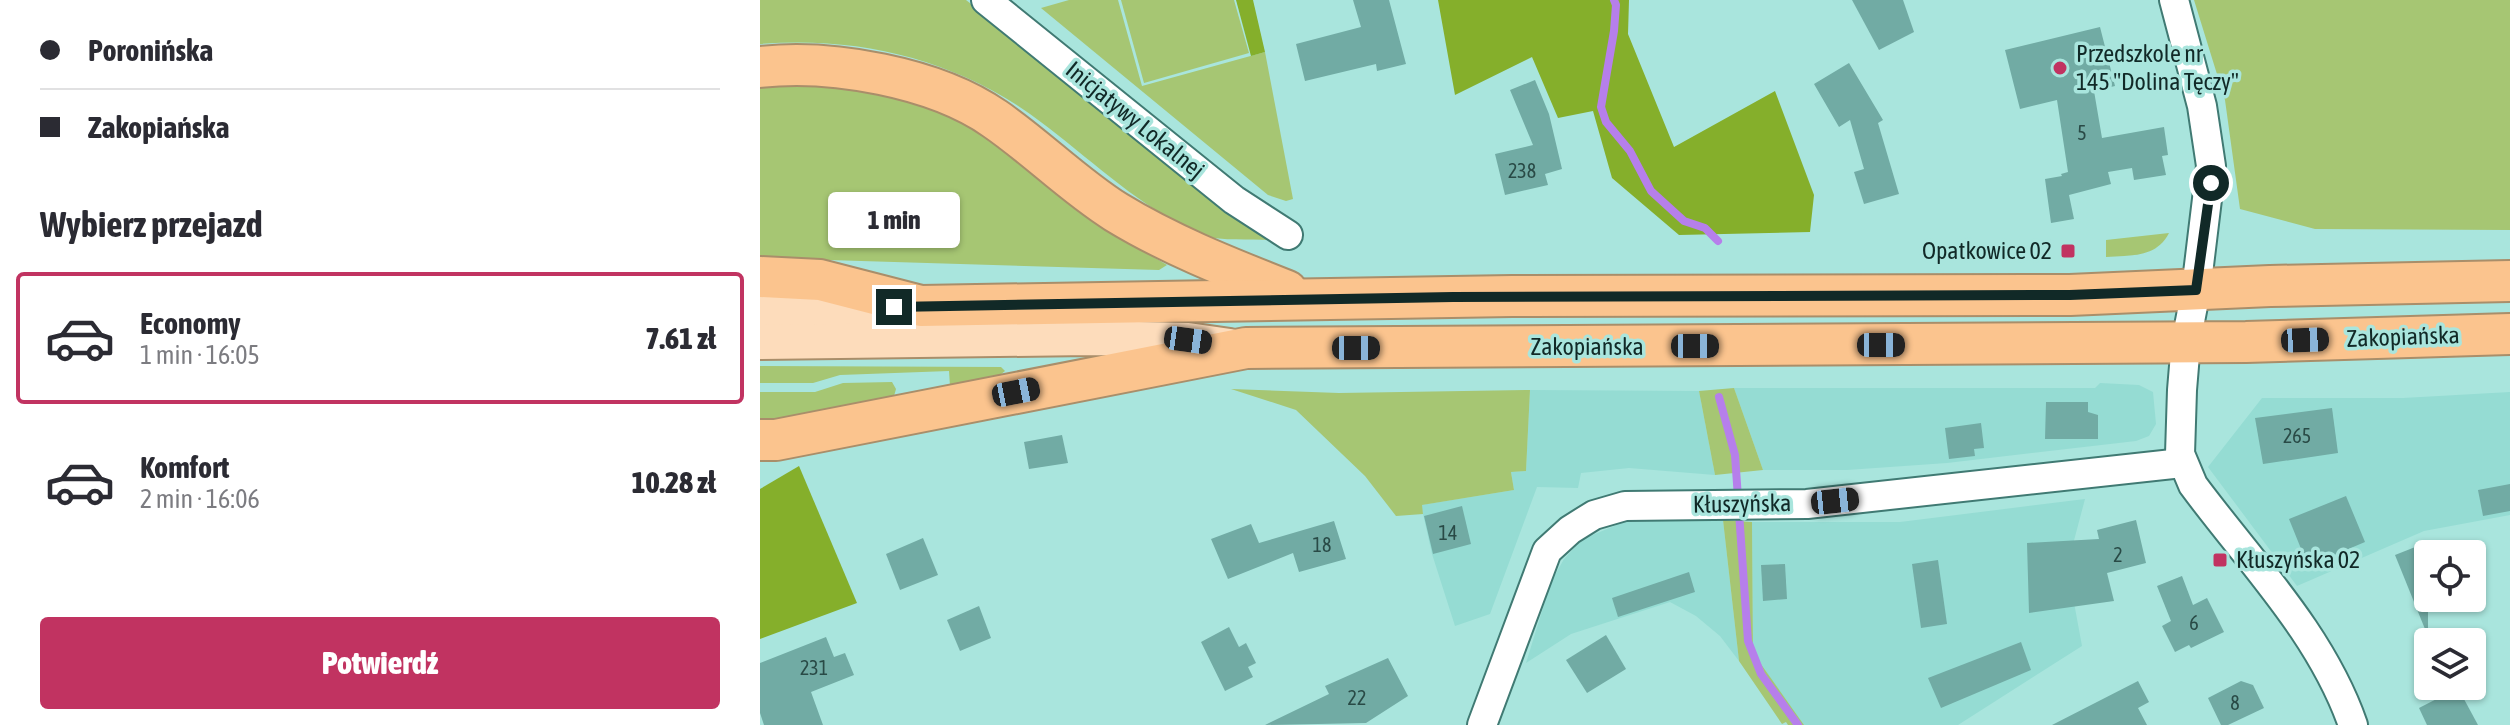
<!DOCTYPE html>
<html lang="pl">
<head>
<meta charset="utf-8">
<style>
  :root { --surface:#fff; --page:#f7f7f7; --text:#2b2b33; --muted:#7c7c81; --line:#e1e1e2; --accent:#c13361 }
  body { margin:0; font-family:"Asap Condensed",sans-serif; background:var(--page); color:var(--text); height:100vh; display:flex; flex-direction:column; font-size:30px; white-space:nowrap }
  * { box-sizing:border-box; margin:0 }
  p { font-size:26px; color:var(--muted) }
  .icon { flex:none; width:44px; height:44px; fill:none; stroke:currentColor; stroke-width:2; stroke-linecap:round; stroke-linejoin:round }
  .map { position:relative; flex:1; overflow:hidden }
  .sheet { display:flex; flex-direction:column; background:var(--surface); width:760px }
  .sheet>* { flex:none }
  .guide { display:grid; align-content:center; height:176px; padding:0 40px; background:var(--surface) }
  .buttons { position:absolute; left:1654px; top:540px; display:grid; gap:16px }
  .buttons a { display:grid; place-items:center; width:72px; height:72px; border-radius:8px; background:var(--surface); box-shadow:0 2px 6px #0004; font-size:40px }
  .end { position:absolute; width:36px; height:36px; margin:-18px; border:10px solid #112927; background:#fff; box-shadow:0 0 0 4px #fff }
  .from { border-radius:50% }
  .bubble { position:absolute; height:56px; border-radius:8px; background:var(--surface); box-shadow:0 2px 6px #0004; font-size:26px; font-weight:800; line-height:56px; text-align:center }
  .car { position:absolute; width:24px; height:48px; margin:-24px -12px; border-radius:10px; box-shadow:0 0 6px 2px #0007; background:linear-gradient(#222 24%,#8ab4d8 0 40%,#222 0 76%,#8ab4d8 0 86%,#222 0) }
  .guide b { display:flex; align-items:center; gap:28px; height:76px; font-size:30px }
  .guide b+b { border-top:2px solid var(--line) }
  .guide i { width:20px; height:20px; background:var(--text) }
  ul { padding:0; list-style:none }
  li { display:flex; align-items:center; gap:24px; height:132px; margin:0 16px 12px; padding:0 24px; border:4px solid transparent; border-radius:8px }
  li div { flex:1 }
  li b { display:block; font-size:30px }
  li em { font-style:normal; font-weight:800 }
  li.on { border-color:var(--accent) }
  li>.icon { width:72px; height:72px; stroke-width:1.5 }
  h2 { padding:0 40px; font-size:36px; line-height:96px }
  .button { display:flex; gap:16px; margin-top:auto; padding:16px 40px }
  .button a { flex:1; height:92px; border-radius:8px; background:var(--accent); color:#fff; font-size:32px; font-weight:800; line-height:92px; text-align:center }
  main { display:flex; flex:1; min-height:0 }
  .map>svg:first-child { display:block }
</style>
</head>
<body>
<main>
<section class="sheet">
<div class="guide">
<b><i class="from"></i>Poronińska</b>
<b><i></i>Zakopiańska</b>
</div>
<h2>Wybierz przejazd</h2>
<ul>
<li class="on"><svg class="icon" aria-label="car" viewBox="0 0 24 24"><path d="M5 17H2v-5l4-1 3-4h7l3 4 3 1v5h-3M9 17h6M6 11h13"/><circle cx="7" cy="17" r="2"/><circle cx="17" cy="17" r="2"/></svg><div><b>Economy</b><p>1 min · 16:05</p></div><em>7.61 zł</em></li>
<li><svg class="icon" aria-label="car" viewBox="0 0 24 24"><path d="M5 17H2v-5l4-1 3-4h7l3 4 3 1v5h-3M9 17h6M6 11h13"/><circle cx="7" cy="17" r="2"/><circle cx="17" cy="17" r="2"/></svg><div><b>Komfort</b><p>2 min · 16:06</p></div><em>10.28 zł</em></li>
</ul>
<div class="button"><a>Potwierdź</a></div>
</section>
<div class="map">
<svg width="1750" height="725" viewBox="0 0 1750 725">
  <rect width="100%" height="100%" fill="#a9e5dd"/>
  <g fill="#95dcd3">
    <polygon points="1340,383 1379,385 1393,392 1396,424 1389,436 1376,441 1187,463 1087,470 1003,470 974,388 1335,388"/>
    <polygon points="770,390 939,391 955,475 869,468 821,473 818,488 777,487 730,614 695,626 672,554 661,505 754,490 751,472 766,471"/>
    <polygon points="1750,392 1750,515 1664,531 1537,586 1448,467 1502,398 1643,398"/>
    <polygon points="1325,499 1312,548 1310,581 1322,646 1198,725 1042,725 993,653 992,522 1140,522"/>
    <polygon points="963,520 979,661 960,636 936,616 910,602 811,634 766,663 791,582 804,559 823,539 866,521"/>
  </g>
  <g fill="#a6c673">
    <path d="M0,0H206L510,240C489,239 463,241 443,236C434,233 425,226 416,222C363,193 319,149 270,114C191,58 96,36 0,44Z"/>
    <polygon points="309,0 358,0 382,86 505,52 533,199 526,201 508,195 281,8"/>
    <polygon points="361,0 474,0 489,53 384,83"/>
    <polygon points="1434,0 1750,0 1750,230 1555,229 1480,209 1465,100"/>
    <polygon points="54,81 136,94 210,124 377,247 407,265 399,270 0,258 0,84"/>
    <path d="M1409,233C1396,258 1372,255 1346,257V240Z"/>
    <polygon points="0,366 241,367 245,371 240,375 190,386 189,371 80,375 53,383 0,383"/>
    <polygon points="132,382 136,389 134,396 0,422 0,392 55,392 83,383"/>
    <polygon points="974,388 1003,470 955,475 939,391"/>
    <polygon points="471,389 579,393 770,390 766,471 751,472 754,490 662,505 663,514 636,516 605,476 536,410"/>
    <polygon points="963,520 992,522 993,653 1044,725 1028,725 1026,722 1022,724 979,661"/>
  </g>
  <g fill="#85af2b">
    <polygon points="476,0 493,0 505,52 491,56"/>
    <polygon points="678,0 869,0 868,34 914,147 1015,91 1054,195 1050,232 919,235 852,178 833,111 798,118 772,57 695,95"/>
    <polygon points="39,466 97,603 0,639 0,489"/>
  </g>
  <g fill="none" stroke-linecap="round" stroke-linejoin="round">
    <g stroke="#b67feb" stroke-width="8">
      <polyline points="854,0 856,5 854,31 841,107 846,122 870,151 891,191 924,221 945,228 958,241"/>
      <polyline points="959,397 975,455 988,641 1001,674 1038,725"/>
    </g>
  </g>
  <g fill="#71aba4">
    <polygon points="593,0 629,0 646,64 617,71 616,64 545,81 536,44 601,27"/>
    <polygon points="1092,0 1143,0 1154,32 1119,50"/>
    <polygon points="1340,27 1355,86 1334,91 1342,138 1404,127 1408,155 1402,156 1406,175 1374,180 1372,168 1348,172 1351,184 1309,195 1314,219 1291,223 1285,179 1302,176 1301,174 1308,172 1297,100 1260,109 1245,50"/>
    <polygon points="1089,63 1123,120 1118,123 1139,194 1104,204 1094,172 1104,169 1090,120 1079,127 1054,84"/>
    <polygon points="775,80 789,114 802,169 785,174 788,185 745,195 735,154 773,145 750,90"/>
    <polygon points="1286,402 1328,402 1328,412 1338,415 1338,439 1285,439"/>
    <polygon points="1572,408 1578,453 1503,464 1495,418"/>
    <polygon points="1221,423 1224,448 1214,449 1215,456 1189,459 1185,428"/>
    <polygon points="302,435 308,463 269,469 264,442"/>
    <polygon points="1750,484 1750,511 1723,516 1718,490"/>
    <polygon points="1586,496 1605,542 1548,566 1529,519"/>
    <polygon points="702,506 711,544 673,554 664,516"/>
    <polygon points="1376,520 1386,563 1347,573 1354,601 1269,613 1267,543 1339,539 1337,530"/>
    <polygon points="574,521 586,559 539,572 533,553 468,579 451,539 491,524 499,543"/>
    <polygon points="163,538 178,575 140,590 126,554"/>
    <polygon points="1668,542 1668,634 1667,634 1635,555"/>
    <polygon points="1178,560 1187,624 1161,628 1152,564"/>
    <polygon points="1025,564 1027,599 1003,601 1001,565"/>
    <polygon points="929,572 935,592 858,617 852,598"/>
    <polygon points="1422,576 1433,605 1447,598 1464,632 1431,648 1429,645 1415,652 1402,626 1411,621 1397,586"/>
    <polygon points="219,606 231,638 200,651 187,620"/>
    <polygon points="469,627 479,647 486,643 496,663 488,667 493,677 465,691 441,642"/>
    <polygon points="846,635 866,669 827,693 806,660"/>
    <polygon points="66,637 74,657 85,653 94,675 51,692 63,725 4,725 0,713 0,663"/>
    <polygon points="1261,642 1271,670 1181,708 1168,678"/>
    <polygon points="628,658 648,696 606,723 505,725 569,694 565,686"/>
    <polygon points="1378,681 1389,702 1378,708 1387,725 1292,725"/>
    <polygon points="1481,681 1493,685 1504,708 1468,725 1461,725 1448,698"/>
    <polygon points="1698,688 1718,725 1667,725 1659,708"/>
  </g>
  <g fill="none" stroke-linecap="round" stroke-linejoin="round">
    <defs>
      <g id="minor">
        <polyline points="226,0 474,200 528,235"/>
        <path d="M1414,0L1442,106L1451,166L1436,290L1426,342L1422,390L1420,454L1433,485C1490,562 1561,633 1593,725"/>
        <polyline points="722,725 787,551 810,530 834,515 865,506 1047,504 1422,463"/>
      </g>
      <g id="major">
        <polyline points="0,311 137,307"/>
        <polyline points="0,342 329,338 428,340 470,346"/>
      </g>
      <g id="highway">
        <path d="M0,67C71,59 175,77 235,119C276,147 313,185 356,212C410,245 469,268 527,291"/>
        <polyline points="0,277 60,280 161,306 752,296 1310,295 1510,286 1750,281"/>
        <polyline points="0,440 16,440 486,348 1486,342 1750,334"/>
      </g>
    </defs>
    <use href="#minor" stroke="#407a73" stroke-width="32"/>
    <use href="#major" stroke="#a98e6a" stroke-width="38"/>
    <use href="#highway" stroke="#a98e6a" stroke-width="44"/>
    <use href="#minor" stroke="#fff" stroke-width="28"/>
    <use href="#major" stroke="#fddcbb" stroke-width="34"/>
    <use href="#highway" stroke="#fbc48e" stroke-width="40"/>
  </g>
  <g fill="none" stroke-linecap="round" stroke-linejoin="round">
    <polyline stroke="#112927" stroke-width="10" points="134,307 693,297 1310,295 1436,290 1451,183"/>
  </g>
  <g fill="#c13361" stroke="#a9e5dd" stroke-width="3">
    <circle cx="1300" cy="68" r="8"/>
    <rect x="1300" y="243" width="16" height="16" rx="4"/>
    <rect x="1452" y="552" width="16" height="16" rx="4"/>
  </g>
  <g text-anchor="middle" stroke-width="7" stroke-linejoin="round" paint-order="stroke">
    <g font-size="20" fill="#294a46">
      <text x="1322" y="140">5</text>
      <text x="762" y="178">238</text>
      <text x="1537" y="443">265</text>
      <text x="688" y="540">14</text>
      <text x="562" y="552">18</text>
      <text x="1358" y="562">2</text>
      <text x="1434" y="630">6</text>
      <text x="54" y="675">231</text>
      <text x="597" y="705">22</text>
      <text x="1475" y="710">8</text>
    </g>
    <g font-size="24" fill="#112927" stroke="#a9e5dd" text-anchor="start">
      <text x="1316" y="62">Przedszkole nr<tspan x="1316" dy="28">145 "Dolina Tęczy"</tspan></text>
      <text x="1292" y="259" text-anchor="end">Opatkowice 02</text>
      <text x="1476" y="568">Kłuszyńska 02</text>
    </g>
    <g font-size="24" fill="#112927" stroke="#a9e5dd">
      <text transform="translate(375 120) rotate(39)" y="8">Inicjatywy Lokalnej</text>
      <text transform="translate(1643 337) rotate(-2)" y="8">Zakopiańska</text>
      <text x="827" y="355">Zakopiańska</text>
      <text transform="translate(982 504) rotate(-1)" y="8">Kłuszyńska</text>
    </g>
  </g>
</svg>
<div class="buttons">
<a><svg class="icon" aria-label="locate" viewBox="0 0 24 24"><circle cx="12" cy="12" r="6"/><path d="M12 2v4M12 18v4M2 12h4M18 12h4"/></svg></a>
<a><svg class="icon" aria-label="layers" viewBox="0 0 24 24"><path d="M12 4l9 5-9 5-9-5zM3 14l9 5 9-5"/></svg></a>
</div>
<i class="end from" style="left:1451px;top:183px"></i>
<i class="end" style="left:134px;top:307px"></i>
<div class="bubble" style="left:68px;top:192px;width:132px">1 min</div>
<i class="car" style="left:428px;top:340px;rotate:98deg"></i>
<i class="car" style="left:1545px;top:340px;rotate:88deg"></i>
<i class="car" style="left:1121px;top:345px;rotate:90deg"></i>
<i class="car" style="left:935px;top:346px;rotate:90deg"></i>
<i class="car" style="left:596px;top:348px;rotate:90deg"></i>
<i class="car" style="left:256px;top:392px;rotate:79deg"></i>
<i class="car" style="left:1075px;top:501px;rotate:84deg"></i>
</div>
</main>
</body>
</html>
